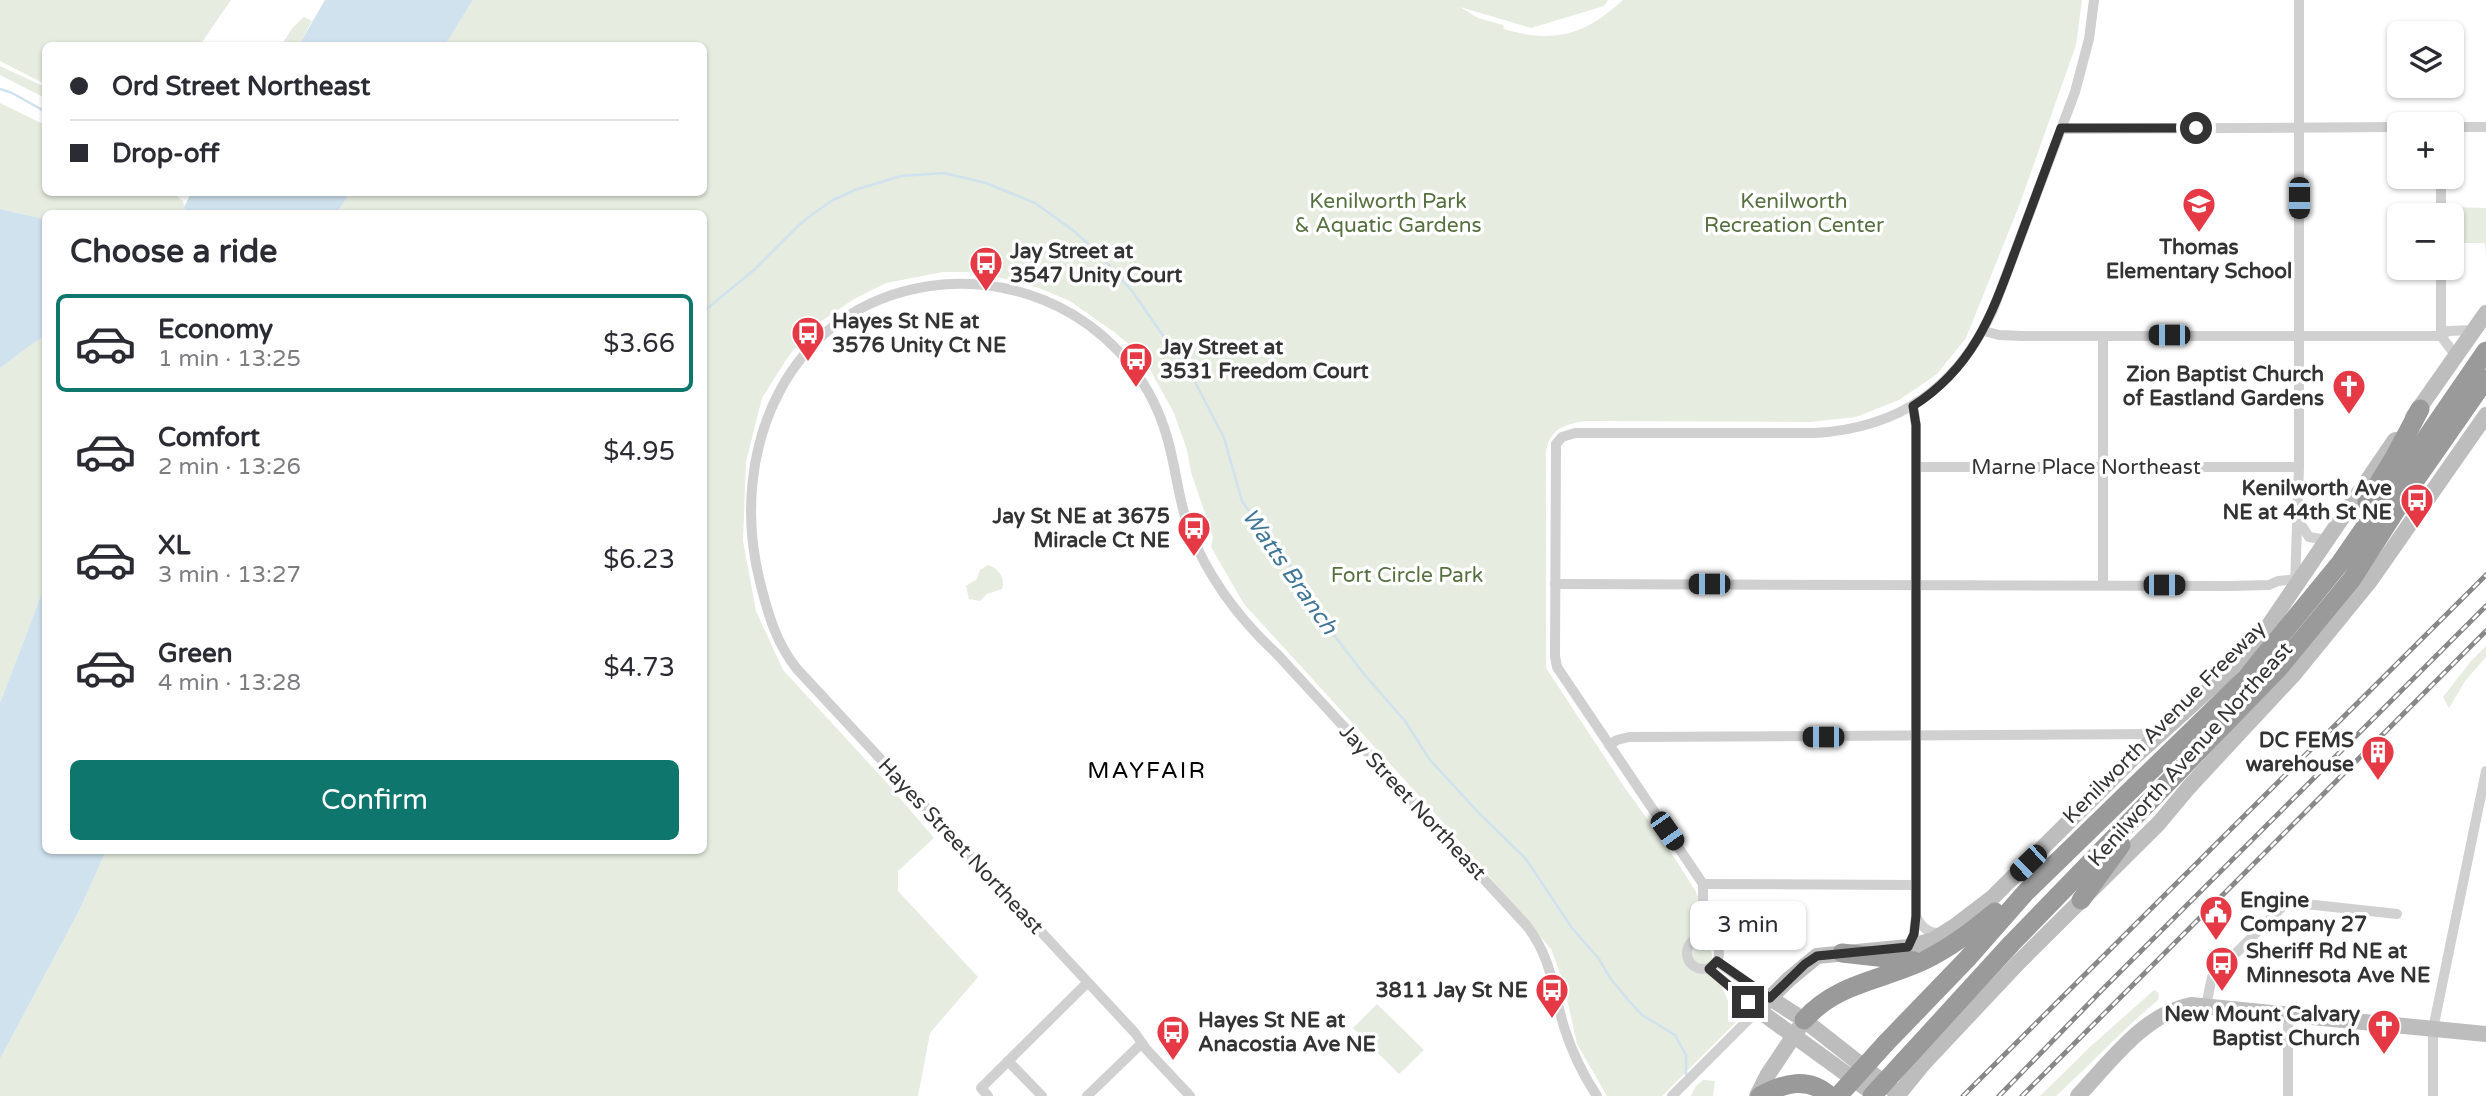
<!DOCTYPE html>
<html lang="en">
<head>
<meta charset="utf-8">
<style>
  :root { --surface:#fff; --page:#f2f2f3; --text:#2b2b33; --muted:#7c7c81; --line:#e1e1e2; --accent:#0f766e }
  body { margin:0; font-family:"Varela Round",sans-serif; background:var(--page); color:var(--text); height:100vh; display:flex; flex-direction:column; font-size:26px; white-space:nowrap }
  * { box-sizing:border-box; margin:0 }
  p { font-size:23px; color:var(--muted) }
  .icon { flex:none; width:38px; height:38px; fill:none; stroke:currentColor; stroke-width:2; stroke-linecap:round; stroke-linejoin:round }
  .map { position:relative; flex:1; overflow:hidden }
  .details { position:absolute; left:42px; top:210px; width:665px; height:644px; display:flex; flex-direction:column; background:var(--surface); border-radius:10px; box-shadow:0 2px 5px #0004 }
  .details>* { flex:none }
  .hud { position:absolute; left:42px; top:42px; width:665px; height:154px; border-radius:10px; box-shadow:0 2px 5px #0004; display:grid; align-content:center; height:154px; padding:0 28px; background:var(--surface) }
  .fabs { position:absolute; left:2387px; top:21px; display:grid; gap:14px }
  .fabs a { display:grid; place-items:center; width:77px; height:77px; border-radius:10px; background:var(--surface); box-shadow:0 2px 5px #0004; font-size:35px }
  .end { position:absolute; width:32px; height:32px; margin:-16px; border:9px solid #333; background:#fff; box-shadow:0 0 0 4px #fff }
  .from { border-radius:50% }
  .bubble { position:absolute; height:49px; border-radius:10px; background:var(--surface); box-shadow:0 2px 5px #0004; font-size:23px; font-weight:600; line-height:49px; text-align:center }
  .car { position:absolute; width:21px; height:42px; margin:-21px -10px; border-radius:9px; box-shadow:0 0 5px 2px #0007; background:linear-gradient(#222 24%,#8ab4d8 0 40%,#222 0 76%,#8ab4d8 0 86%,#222 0) }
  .hud b { display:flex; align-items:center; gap:24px; height:66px; font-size:26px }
  .hud b+b { border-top:2px solid var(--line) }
  .hud i { width:18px; height:18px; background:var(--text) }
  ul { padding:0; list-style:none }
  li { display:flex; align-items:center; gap:21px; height:98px; margin:0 14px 10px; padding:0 14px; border:4px solid transparent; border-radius:10px }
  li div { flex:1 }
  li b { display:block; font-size:26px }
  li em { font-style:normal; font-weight:600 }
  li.active { border-color:var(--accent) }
  li>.icon { width:63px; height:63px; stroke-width:1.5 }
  h2 { padding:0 28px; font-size:32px; line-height:84px }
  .cta { display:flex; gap:14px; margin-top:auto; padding:14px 28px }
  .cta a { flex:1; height:80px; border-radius:10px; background:var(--accent); color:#fff; font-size:28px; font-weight:600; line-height:80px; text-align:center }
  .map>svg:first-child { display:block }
</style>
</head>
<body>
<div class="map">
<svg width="2486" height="1096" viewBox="0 0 2486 1096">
  <rect width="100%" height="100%" fill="#fff"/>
  <g fill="#e6ecdf">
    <polygon points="0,0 231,0 200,45 46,46 45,84 0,61"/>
    <path d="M473,0H1608L1604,6L1531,28L1460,7L1478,18L1503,25L1504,29C1554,44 1585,35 1623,0H2082L2076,45L2019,206L1966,338L1937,374L1899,400L1856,417L1810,422L1585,421C1563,425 1551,428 1546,451V668L1625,788L1668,848L1695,890L1707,918L1713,963L1736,1022L1662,1096H1607L1577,1044L1563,981L1551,949L1442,821L1244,604L1211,547L1213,537L1191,472L1187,450L1174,413L1142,355L1114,332L1070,301L1039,288L1001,278L972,272H943L886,283L854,299L811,328L788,357L762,398L746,462L743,541L756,611L783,670L888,784L934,838L898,871V891L978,977L930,1033L918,1096H0V1059L79,911L106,851L704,850V214L337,213L350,193L704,192V46L445,45Z"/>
    <polygon points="304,17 312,21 299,45 281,46 293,27"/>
    <polygon points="0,66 45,87 45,98 0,75"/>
    <polygon points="0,103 45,125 46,192 173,193 183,201 185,213 46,214 45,222 40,218 0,209"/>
    <polygon points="2449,207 2486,208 2486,257 2485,243 2455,243 2455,257 2452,256 2452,215 2449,215"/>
    <polygon points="45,337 45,585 0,703 0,368 35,342"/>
    <path d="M988,565C998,568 1006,578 1002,589L987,594L980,601L969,599L966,586L977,579L980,570Z"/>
    <polygon points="2486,646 2486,657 2465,681 2449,708 2443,697 2472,660"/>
    <path d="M2154,990L2159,993L2158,1000C2123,1029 2090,1065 2056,1096H2040L2090,1047Z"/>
    <polygon points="1377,1004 1424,1050 1399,1074 1353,1028"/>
    <polygon points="1703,1080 1715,1081 1713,1096 1691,1096 1696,1086"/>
  </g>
  <g fill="#cfe2ee">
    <polygon points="325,0 473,0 445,45 299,45"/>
    <polygon points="191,193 191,192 350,193 337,213 185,213 184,207"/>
    <polygon points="0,209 40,218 46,222 45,337 35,342 0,368"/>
    <polygon points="45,585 46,850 106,851 79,911 0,1059 0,703"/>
  </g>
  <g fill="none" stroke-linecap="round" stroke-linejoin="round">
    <g stroke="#cfe2ee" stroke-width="2.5">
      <polyline points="0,89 12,93 46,112"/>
      <polyline points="704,311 754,270 799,225 814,213 833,200 855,190 901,176 944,173 986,183 1035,203 1074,231 1100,255 1132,291 1194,380 1224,438 1242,501 1266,536 1294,571 1314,602 1323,621 1364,674 1405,721 1430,760 1479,813 1526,859 1572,928 1599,959 1610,978 1629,1001 1642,1015 1675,1035 1686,1055 1686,1075"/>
    </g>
    <g stroke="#d0d0d0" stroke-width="10">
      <polyline points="2452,127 2486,127"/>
      <polyline points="2061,129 2399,127"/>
      <polyline points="2441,177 2441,215"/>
      <polyline points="2441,268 2441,336 2456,356"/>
      <polyline points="1984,331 1999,335 2023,336 2441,336 2448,331 2474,330"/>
      <polyline points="1916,467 2299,467"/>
      <polyline points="2298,520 2309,537 2327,540"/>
      <polyline points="1555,584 2229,586 2269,585 2278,581 2299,579"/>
      <polyline points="2103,585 2103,336"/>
      <polyline points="2295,585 2299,467 2299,0"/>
      <polyline points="1609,745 1617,740 1629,737 2159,734"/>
      <polyline points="1703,884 1916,885"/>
      <path d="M1916,916C1922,929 1930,934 1944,933"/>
      <circle cx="1703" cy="953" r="16"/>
      <polyline points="1695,939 1703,906"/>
      <path d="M1710,939L1703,903V884L1557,667L1555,656L1556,444L1562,437L1575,433H1815C1901,428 1957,387 1993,310L2075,92L2089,39L2094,0"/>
      <polyline points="1908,947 1914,934 1916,916 1916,425 1913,406"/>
      <polyline points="1717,962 1770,998"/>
      <polyline points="2206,1006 2212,977 2287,902 2397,914"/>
      <polyline points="1008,1061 1042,1096"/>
      <polyline points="988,1096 981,1088 1087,983"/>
      <polyline points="1087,1096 1142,1043"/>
      <path d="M1190,1096L1146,1049L1135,1033L797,669C776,643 768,614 760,582C727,452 786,307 930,286C979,279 1029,289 1072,314C1119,342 1152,385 1167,437C1176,467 1178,499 1189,529C1208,577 1239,619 1277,654L1527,926C1553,961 1552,988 1564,1027C1572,1052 1583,1075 1597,1096"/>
      <polyline points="1672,1096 1758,1010 1709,969"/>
      <polyline points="2288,1096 2288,1014"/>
      <polyline points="2433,1096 2433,1029 2486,771"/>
    </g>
    <g stroke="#bdbdbd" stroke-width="16">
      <polyline points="2413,417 2486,313"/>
      <polyline points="1770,998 1804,1020 1892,1089"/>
      <polyline points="1757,1096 1767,1076 1799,1028"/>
      <polyline points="1877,1096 1758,1010 1788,980 1817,956 1908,947 1933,940 1955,926 1993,897 2132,759 2224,676 2267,628 2395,440"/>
      <polyline points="1897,1096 1924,1063 2018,963 2159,823 2189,787 2295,673 2370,581 2486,415"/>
      <path d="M2078,1096C2110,1062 2144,1014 2191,1005L2486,1034"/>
    </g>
    <g stroke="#9a9a9a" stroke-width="19">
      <polyline points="2367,502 2394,458 2420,409"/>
      <polyline points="2081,900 2121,845"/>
      <polyline points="1842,953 1914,961"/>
      <path d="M1804,1020C1837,983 1880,981 1923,961C1950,948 1972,931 1995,912"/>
      <polyline points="1885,1044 1967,959 2025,893 2246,678 2341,562 2486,351"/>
      <polyline points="1904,1061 2012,943 2278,669 2352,579 2414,482 2486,379"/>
      <path d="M1760,1096C1784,1083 1808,1076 1830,1096"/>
    </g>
    <defs>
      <g id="rail">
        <polyline points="1963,1096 2486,575"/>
        <polyline points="1999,1096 2102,990 2486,606"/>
        <polyline points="2022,1096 2486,631"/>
      </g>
    </defs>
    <use href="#rail" stroke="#888" stroke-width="5"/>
    <use href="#rail" stroke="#fff" stroke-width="2.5" stroke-dasharray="8" stroke-linecap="butt"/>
    <g stroke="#9a9a9a" stroke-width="19">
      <polyline points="1838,1096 1885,1044"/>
      <polyline points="1872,1096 1904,1061"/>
    </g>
  </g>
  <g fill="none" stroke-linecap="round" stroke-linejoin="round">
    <path stroke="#333" stroke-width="9" d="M1748,1002L1709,969L1717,961L1770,998L1805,964L1817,956L1908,947L1914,934L1916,916V425L1913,406C1974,367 1992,314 2016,249C2031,209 2046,169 2061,128H2196"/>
  </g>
  <defs>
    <symbol id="school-pin" viewBox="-11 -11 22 30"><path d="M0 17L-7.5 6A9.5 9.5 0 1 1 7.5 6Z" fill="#e63946" stroke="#fff"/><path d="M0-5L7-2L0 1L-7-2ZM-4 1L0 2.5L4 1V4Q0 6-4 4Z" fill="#fff"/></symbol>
    <symbol id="bus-pin" viewBox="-11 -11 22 30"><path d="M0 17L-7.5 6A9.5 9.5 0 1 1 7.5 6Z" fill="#e63946" stroke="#fff"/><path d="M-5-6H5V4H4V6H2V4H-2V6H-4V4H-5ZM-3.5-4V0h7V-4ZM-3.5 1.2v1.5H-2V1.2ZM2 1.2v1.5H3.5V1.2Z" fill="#fff"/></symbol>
    <symbol id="church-pin" viewBox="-11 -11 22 30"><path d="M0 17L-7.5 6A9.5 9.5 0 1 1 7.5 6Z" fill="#e63946" stroke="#fff"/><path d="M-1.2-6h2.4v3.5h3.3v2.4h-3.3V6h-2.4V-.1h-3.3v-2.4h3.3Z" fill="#fff"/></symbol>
    <symbol id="building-pin" viewBox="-11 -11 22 30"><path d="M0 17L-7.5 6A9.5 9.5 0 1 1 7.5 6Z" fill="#e63946" stroke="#fff"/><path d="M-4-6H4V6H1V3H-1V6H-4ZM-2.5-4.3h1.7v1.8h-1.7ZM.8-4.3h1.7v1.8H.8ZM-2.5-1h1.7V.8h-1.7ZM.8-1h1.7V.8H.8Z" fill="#fff"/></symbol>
    <symbol id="civic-pin" viewBox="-11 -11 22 30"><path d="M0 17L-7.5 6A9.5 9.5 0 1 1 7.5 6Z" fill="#e63946" stroke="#fff"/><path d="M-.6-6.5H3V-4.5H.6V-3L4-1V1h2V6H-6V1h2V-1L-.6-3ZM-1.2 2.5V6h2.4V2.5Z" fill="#fff"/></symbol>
  </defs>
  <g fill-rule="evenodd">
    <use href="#school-pin" x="2180" y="185" width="38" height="52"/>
    <use href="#bus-pin" x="967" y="244" width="38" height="52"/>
    <use href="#bus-pin" x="789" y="314" width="38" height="52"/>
    <use href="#bus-pin" x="1117" y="340" width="38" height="52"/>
    <use href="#church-pin" x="2330" y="367" width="38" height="52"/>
    <use href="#bus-pin" x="2398" y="481" width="38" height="52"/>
    <use href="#bus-pin" x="1175" y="509" width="38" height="52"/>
    <use href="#building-pin" x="2359" y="733" width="38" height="52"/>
    <use href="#civic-pin" x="2197" y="893" width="38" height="52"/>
    <use href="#bus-pin" x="2203" y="944" width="38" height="52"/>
    <use href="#bus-pin" x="1533" y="971" width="38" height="52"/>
    <use href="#church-pin" x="2365" y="1007" width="38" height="52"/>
    <use href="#bus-pin" x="1154" y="1013" width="38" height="52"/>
  </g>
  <g text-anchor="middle" stroke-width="7" stroke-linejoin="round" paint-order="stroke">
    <g font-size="21" fill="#56703f" stroke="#fff">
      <text x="1388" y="208">Kenilworth Park<tspan x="1388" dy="24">&amp; Aquatic Gardens</tspan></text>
      <text x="1794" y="208">Kenilworth<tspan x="1794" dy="24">Recreation Center</tspan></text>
      <text x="1407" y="582">Fort Circle Park</text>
    </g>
    <g font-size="21" font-weight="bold" fill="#333" stroke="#fff" text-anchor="start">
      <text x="2199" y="254" text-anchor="middle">Thomas<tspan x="2199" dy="24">Elementary School</tspan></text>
      <text x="1010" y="258">Jay Street at<tspan x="1010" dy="24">3547 Unity Court</tspan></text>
      <text x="832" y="328">Hayes St NE at<tspan x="832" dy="24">3576 Unity Ct NE</tspan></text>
      <text x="1160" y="354">Jay Street at<tspan x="1160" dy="24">3531 Freedom Court</tspan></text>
      <text x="2324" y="381" text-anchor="end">Zion Baptist Church<tspan x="2324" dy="24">of Eastland Gardens</tspan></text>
      <text x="2392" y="495" text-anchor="end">Kenilworth Ave<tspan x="2392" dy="24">NE at 44th St NE</tspan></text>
      <text x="1170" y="523" text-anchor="end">Jay St NE at 3675<tspan x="1170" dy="24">Miracle Ct NE</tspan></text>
      <text x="2354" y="747" text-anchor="end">DC FEMS<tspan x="2354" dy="24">warehouse</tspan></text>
      <text x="2240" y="907">Engine<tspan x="2240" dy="24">Company 27</tspan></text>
      <text x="2246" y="958">Sheriff Rd NE at<tspan x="2246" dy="24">Minnesota Ave NE</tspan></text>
      <text x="1528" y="997" text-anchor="end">3811 Jay St NE</text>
      <text x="2360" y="1021" text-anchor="end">New Mount Calvary<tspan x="2360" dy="24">Baptist Church</tspan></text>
      <text x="1198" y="1027">Hayes St NE at<tspan x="1198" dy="24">Anacostia Ave NE</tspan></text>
    </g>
    <g font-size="21" fill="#333" stroke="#fff">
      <text x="2086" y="474">Marne Place Northeast</text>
      <text transform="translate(2164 722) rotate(-45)" y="7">Kenilworth Avenue Freeway</text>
      <text transform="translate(2190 754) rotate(-48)" y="7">Kenilworth Avenue Northeast</text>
      <text transform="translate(1413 802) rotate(47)" y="7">Jay Street Northeast</text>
      <text transform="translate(961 846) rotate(47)" y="7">Hayes Street Northeast</text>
    </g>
    <g font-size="23" font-style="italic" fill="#3f7597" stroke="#fff">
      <text transform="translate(1290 571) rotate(55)" y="8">Watts Branch</text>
    </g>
    <g font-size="23" letter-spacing="2" fill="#000" stroke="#fff">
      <text x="1147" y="778">MAYFAIR</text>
    </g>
  </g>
</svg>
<div class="fabs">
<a><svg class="icon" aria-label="layers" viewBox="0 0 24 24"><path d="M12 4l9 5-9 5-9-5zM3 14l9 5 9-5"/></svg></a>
<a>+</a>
<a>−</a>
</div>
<i class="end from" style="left:2196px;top:128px"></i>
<i class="end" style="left:1748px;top:1002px"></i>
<div class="bubble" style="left:1690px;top:901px;width:116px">3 min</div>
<i class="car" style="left:2299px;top:198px;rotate:180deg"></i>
<i class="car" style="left:2169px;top:335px;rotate:270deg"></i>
<i class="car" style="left:1709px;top:584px;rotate:270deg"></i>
<i class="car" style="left:2164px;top:585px;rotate:90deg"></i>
<i class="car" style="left:1823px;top:737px;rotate:270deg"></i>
<i class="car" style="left:1667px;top:831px;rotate:145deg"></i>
<i class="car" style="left:2028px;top:863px;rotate:226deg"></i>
<div class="hud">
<b><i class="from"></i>Ord Street Northeast</b>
<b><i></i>Drop-off</b>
</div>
<section class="details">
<h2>Choose a ride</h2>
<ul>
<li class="active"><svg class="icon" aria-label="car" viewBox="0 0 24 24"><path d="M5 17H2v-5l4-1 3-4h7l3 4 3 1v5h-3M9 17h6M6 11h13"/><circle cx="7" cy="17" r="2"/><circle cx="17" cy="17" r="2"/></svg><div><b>Economy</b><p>1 min · 13:25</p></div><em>$3.66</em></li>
<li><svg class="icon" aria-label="car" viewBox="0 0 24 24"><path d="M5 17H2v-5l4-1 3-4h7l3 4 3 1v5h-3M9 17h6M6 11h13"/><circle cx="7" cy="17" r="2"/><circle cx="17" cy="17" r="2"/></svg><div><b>Comfort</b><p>2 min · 13:26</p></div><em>$4.95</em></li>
<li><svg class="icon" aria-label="car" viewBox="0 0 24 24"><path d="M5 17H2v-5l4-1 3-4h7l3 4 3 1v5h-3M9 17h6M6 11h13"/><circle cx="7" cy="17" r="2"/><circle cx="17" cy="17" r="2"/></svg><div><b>XL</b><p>3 min · 13:27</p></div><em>$6.23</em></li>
<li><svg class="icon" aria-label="car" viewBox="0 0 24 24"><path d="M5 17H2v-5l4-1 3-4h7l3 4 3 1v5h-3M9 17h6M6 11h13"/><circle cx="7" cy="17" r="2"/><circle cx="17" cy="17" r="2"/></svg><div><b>Green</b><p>4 min · 13:28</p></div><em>$4.73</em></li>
</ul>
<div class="cta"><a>Confirm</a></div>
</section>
</div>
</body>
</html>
